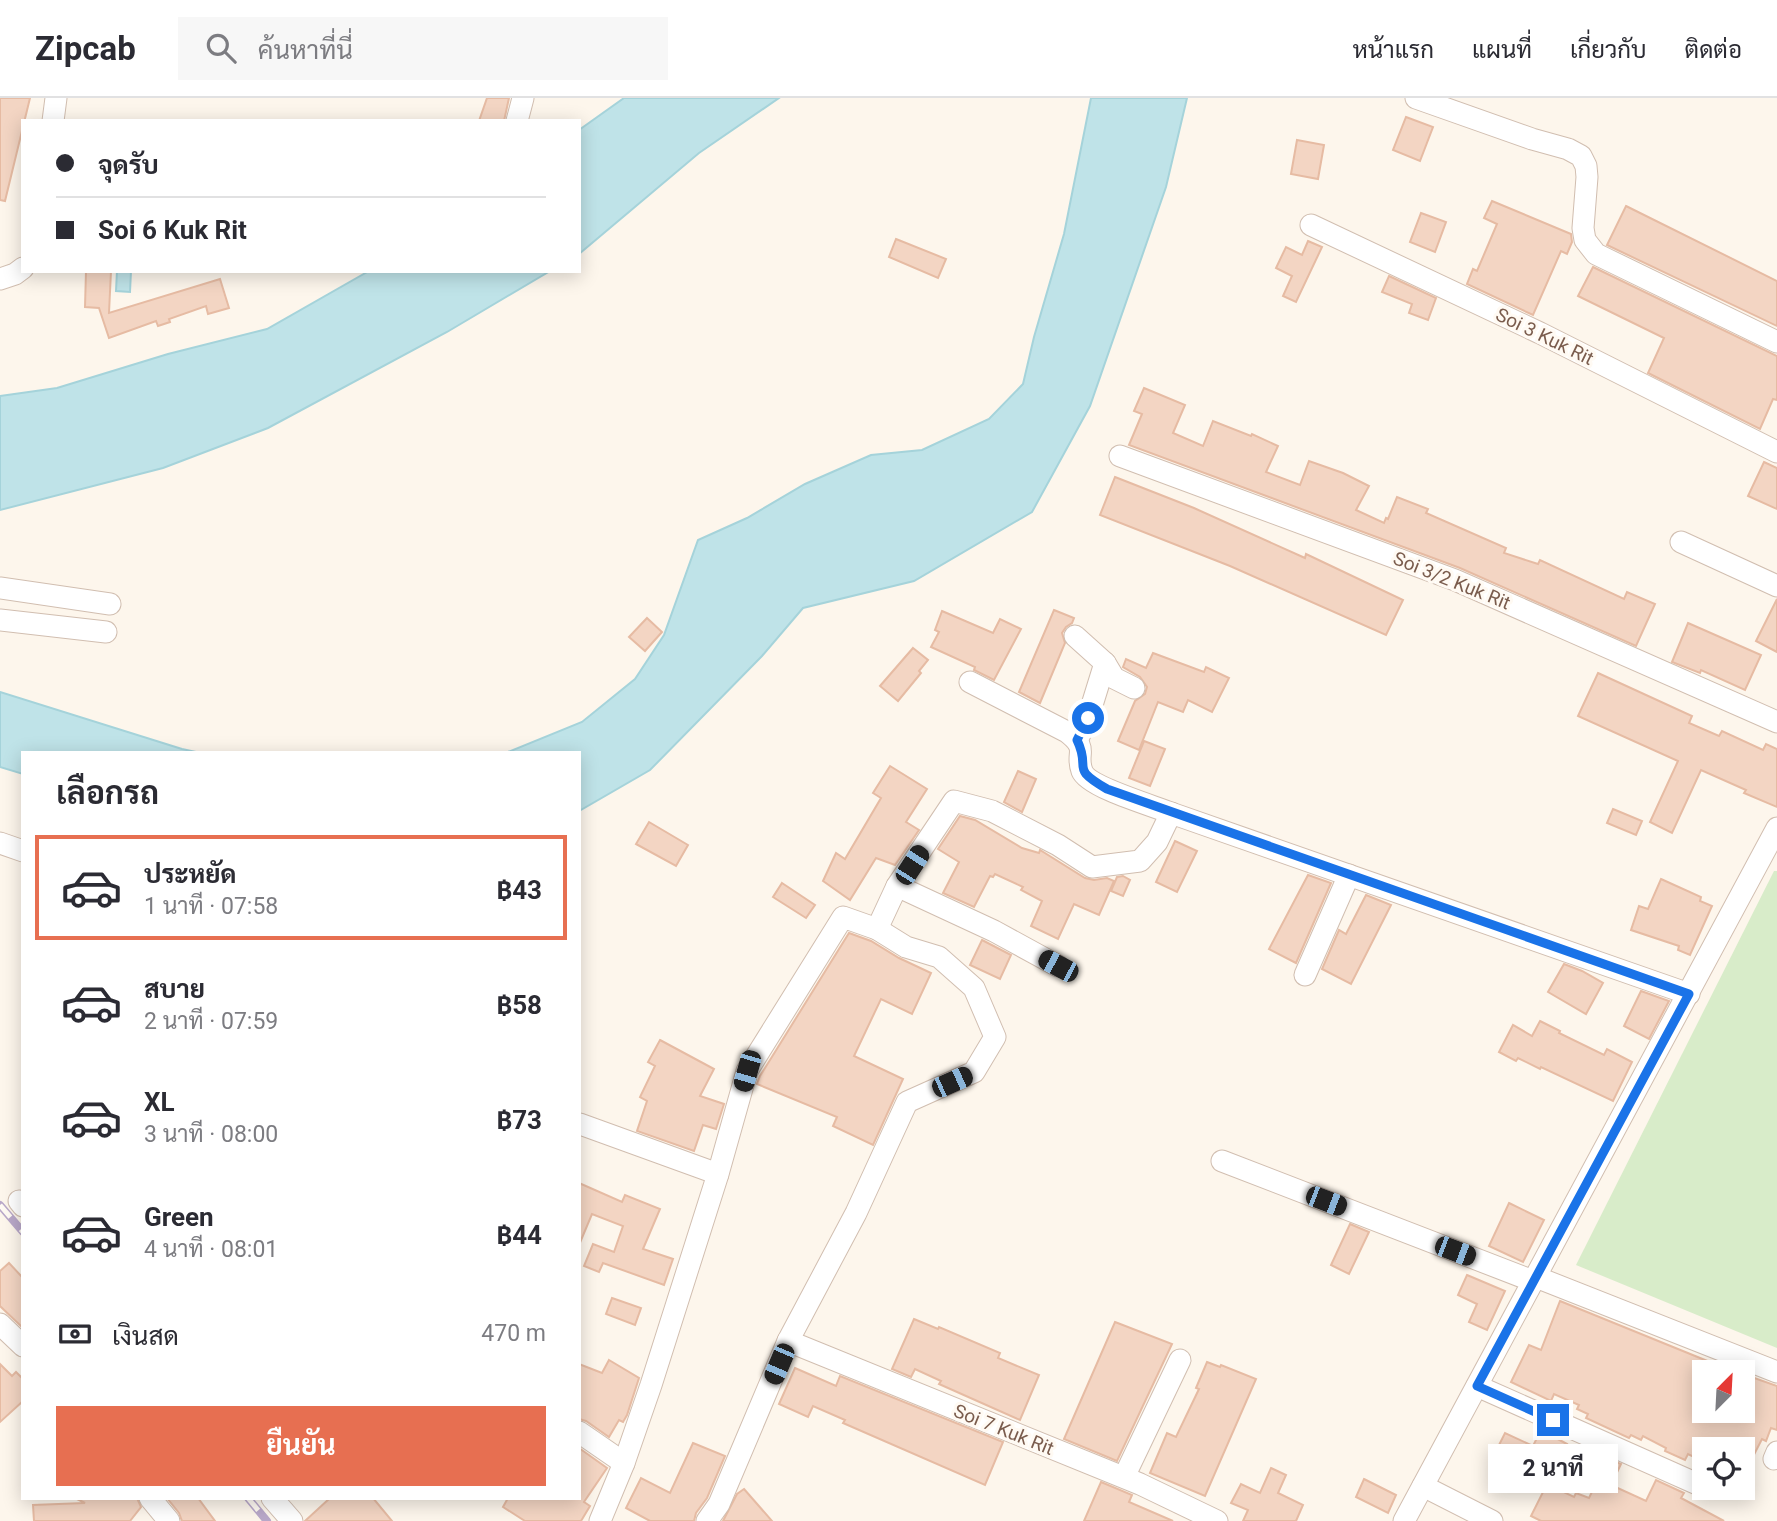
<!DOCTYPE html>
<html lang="th">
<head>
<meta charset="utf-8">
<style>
  :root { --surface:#fff; --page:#f7f7f7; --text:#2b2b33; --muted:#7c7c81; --line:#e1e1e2; --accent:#e76f51 }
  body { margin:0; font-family:Roboto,Sarabun,sans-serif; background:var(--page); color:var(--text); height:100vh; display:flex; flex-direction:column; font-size:26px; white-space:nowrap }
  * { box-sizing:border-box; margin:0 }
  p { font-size:23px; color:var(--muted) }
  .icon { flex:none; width:38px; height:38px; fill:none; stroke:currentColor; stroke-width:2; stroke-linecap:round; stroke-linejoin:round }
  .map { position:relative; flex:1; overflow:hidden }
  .side { position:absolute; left:21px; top:653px; width:560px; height:749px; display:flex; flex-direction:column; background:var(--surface); border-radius:0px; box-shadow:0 4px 18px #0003 }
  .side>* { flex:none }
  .hud { position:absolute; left:21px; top:21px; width:560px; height:154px; border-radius:0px; box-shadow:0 4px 18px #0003; display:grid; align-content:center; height:154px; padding:0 35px; background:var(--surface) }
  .needle { width:46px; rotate:24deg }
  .controls { position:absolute; left:1692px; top:1262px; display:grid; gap:14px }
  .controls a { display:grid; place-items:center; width:63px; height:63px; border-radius:0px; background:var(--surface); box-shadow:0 4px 18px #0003; font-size:35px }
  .end { position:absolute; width:32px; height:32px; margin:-16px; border:9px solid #1a73e8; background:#fff; box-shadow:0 0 0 4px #fff }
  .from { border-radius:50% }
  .bubble { position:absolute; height:49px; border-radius:0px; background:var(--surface); box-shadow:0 4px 18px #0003; font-size:23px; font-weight:700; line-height:49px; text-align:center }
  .car { position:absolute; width:21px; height:42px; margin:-21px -10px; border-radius:9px; box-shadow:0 0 5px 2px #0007; background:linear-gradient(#222 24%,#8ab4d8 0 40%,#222 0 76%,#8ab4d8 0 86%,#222 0) }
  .hud b { display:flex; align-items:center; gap:24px; height:66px; font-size:26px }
  .hud b+b { border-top:2px solid var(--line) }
  .hud i { width:18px; height:18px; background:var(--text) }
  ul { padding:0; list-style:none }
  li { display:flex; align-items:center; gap:21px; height:105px; margin:0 14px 10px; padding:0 21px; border:4px solid transparent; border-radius:0px }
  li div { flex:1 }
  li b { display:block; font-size:26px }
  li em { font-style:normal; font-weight:700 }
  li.active { border-color:var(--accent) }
  li>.icon { width:63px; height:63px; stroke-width:1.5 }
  h2 { padding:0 35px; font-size:32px; line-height:84px }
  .pay { display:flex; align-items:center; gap:18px; height:77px; padding:0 35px; font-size:26px }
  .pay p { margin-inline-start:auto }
  .button { display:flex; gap:14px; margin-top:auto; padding:14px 35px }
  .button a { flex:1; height:80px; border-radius:0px; background:var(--accent); color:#fff; font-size:28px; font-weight:700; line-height:80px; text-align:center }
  header { display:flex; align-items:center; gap:42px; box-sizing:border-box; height:98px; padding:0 35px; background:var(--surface); border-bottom:2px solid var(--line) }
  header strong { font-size:33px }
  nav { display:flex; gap:38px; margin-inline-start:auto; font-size:24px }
  .search { width:490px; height:63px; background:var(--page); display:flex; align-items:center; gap:18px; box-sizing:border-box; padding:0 24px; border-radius:0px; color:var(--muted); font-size:26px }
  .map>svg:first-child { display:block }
</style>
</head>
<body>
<header>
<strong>Zipcab</strong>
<div class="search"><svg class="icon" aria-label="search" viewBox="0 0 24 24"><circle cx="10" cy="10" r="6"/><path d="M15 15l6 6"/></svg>ค้นหาที่นี่</div>
<nav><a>หน้าแรก</a><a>แผนที่</a><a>เกี่ยวกับ</a><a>ติดต่อ</a></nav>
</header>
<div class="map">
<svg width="1777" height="1423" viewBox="0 0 1777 1423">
  <rect width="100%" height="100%" fill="#fdf6ec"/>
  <polygon fill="#d8ecc9" points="1774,773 1777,773 1777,1250 1576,1167"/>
  <g fill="#bfe3e8" stroke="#a5d3da" stroke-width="2">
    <polygon points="624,0 779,0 699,55 579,156 579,32"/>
    <polygon points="1091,0 1187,0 1166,89 1090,308 1032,414 914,483 803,510 762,558 650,672 579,713 579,654 508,654 582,624 635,581 664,537 698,442 747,420 805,386 871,357 922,352 989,321 1023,286 1034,239 1064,136"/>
    <polygon points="117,173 131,173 130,194 116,193"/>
    <polygon points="369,173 550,173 447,234 268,330 163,370 0,412 0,298 57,290 168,256 267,231"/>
    <polygon points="0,594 182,651 196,654 23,654 23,676 0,669"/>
  </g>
  <g fill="#f3d5c3" stroke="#e6bba3" stroke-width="2">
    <polygon points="0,0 30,0 5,103 0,102"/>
    <polygon points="487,0 509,0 504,23 479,23"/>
    <polygon points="1406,19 1433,29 1420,63 1393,52"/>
    <polygon points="1297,42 1324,47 1318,81 1291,76"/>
    <polygon points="1492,103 1571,136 1572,144 1567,156 1561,153 1533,217 1467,186 1473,171 1477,173 1497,126 1484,120"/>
    <polygon points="1626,108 1777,183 1777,228 1607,147"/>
    <polygon points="1421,115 1446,124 1435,154 1410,144"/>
    <polygon points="896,141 946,161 938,180 889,159"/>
    <polygon points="1308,143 1322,149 1296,204 1283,198 1292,178 1276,170 1286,149 1302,157"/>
    <polygon points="1593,169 1777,258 1777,302 1773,301 1760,331 1648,275 1664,240 1578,198"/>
    <polygon points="86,173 111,173 109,215 220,181 229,210 208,216 206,208 169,221 170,224 158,228 156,223 109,240 99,210 85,209"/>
    <polygon points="1389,178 1436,200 1428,222 1409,215 1412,206 1382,194"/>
    <polygon points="1144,290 1185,307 1173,335 1203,348 1213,323 1251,338 1252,336 1278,348 1266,374 1300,387 1309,363 1343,375 1369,388 1356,412 1384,425 1386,420 1388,421 1397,399 1428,411 1426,415 1506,450 1504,455 1538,466 1540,462 1624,501 1627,494 1655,506 1636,548 1460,470 1129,347 1142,316 1134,313"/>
    <polygon points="1764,364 1777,370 1777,411 1748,398"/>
    <polygon points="1115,379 1194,410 1305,460 1306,456 1403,502 1386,537 1230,468 1100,417"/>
    <polygon points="1777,501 1777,554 1756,543"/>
    <polygon points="1054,512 1074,520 1072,525 1066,529 1062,535 1065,545 1040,605 1019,594"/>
    <polygon points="942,513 993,535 1000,521 1021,531 994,582 974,572 975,569 931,549 939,534 935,532"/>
    <polygon points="647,520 662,534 645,553 629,539"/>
    <polygon points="1688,525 1761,557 1745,592 1701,572 1700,575 1672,564"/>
    <polygon points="913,550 928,562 919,573 921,575 898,603 880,588"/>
    <polygon points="1153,555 1204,574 1206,569 1229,580 1212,614 1188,602 1183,614 1158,604 1139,652 1118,643 1135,603 1145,596 1147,589 1140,579 1123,569 1126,561 1146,570"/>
    <polygon points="1598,575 1692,618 1689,625 1719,638 1722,633 1763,652 1766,646 1777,651 1777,709 1744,695 1746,692 1701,672 1672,735 1650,724 1678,663 1578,618"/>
    <polygon points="1144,643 1165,651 1150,688 1129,680"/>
    <polygon points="890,668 927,691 906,724 919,732 895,767 876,760 850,802 823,783 836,755 845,761 881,700 873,695"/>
    <polygon points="1018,673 1036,681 1022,714 1004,704"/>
    <polygon points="1613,711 1642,723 1636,737 1607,725"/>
    <polygon points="960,718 975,722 1022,750 1039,755 1040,752 1085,780 1094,782 1107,780 1114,783 1099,817 1074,806 1058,841 1031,828 1042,803 1021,792 1023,789 995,776 993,779 990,778 974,809 943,795 959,764 938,751"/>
    <polygon points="649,724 688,747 676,768 636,746"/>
    <polygon points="1175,743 1197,753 1177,794 1156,784"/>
    <polygon points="1308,777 1331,785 1296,865 1269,851"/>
    <polygon points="1123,778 1130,782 1123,798 1111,793 1117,779"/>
    <polygon points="1661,781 1701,799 1700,803 1712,808 1690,857 1678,852 1679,848 1631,832 1639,808 1648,811"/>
    <polygon points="782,785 815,807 806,820 773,799"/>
    <polygon points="1366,797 1391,807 1351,886 1322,871 1339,832 1346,836"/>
    <polygon points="849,835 871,843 899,860 931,875 912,916 881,901 854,958 903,981 873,1047 833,1028 837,1019 757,986 760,978"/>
    <polygon points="982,842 1011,857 1000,881 970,867"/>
    <polygon points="1564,866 1582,873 1603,885 1586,916 1548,894"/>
    <polygon points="1641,893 1669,903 1649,941 1624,928"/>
    <polygon points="1540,923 1560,933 1559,935 1604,957 1607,951 1632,964 1613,1003 1541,969 1540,971 1518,960 1516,963 1499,954 1513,927 1532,938"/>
    <polygon points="660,942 714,971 700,998 724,1006 716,1031 703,1027 694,1053 637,1033 647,1003 640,999 655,968 648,964"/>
    <polygon points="579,1085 622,1104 625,1097 660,1111 643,1151 673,1161 664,1187 603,1165 599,1174 584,1168 593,1146 614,1154 623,1128 592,1116 579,1147"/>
    <polygon points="1509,1105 1544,1122 1523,1164 1489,1148"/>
    <polygon points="1350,1126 1369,1134 1349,1176 1331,1167"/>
    <polygon points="9,1165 23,1180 23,1230 0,1208 0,1173"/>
    <polygon points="1467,1177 1505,1193 1487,1232 1469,1224 1477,1206 1458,1197"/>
    <polygon points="612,1200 641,1210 635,1227 606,1216"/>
    <polygon points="1560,1203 1732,1273 1704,1274 1704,1312 1743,1312 1743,1276 1777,1288 1777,1332 1771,1330 1766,1343 1762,1341 1743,1378 1743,1351 1704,1351 1704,1364 1688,1356 1685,1362 1665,1353 1666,1350 1643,1338 1641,1342 1631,1337 1629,1340 1586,1320 1588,1316 1577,1311 1579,1307 1554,1296 1551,1303 1511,1284 1529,1247 1541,1252"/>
    <polygon points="914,1221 938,1231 939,1229 1000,1255 998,1260 1039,1277 1020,1322 939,1286 941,1283 915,1271 911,1279 892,1271"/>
    <polygon points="1115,1224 1172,1246 1117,1363 1064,1341"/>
    <polygon points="609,1262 639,1280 627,1317 623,1324 619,1322 609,1339 586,1323 579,1321 579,1266 602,1275"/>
    <polygon points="1207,1264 1220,1269 1221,1267 1256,1281 1205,1398 1150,1375 1167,1335 1176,1339 1199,1291 1196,1290"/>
    <polygon points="0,1266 12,1278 16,1274 23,1281 23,1303 0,1324"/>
    <polygon points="795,1270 836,1288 840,1278 1003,1344 985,1387 843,1325 845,1322 813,1308 808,1319 779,1306"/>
    <polygon points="1541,1332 1567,1346 1548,1379 1496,1353 1505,1335 1533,1348"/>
    <polygon points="693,1345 725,1358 707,1400 696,1415 694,1423 650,1423 626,1410 641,1380 670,1395"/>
    <polygon points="579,1350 607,1370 584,1404 590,1408 581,1423 525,1423 503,1409 508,1400 579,1401"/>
    <polygon points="1608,1361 1621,1366 1611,1387 1646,1403 1656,1382 1684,1395 1681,1400 1724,1423 1541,1423 1531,1418 1547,1386 1574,1399 1576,1395 1589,1400"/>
    <polygon points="1271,1370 1286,1377 1278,1395 1303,1407 1296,1423 1243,1423 1248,1412 1231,1405 1241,1386 1260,1395"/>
    <polygon points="1364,1381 1396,1397 1388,1415 1356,1399"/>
    <polygon points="1101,1384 1132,1397 1129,1404 1173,1423 1084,1423"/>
    <polygon points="744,1391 772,1423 723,1423 737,1396"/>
    <polygon points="75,1400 137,1400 141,1409 130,1423 34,1423 33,1407 85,1405"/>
    <polygon points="167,1400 198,1400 215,1423 182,1423 179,1415"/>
    <polygon points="330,1400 373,1400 392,1423 305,1423"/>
  </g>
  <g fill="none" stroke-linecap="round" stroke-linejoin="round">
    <defs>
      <g id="minor">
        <polyline points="1416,0 1532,41 1568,51 1581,58 1586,68 1587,79 1583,130 1585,142 1596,156 1777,244"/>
        <polyline points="53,23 56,0"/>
        <polyline points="517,23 523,0"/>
        <polyline points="1311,127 1540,235 1777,354"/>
        <polyline points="0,181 15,176 23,170"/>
        <polyline points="1120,358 1455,482 1777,624"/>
        <polyline points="1681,444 1777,488"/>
        <polyline points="0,490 110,506"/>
        <polyline points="0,522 106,534"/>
        <polyline points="1075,538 1105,565 1088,620 1077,642"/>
        <polyline points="1105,565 1114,580 1134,590"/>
        <path d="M970,584L1067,634C1090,652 1075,654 1082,673C1088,689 1154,708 1171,715"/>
        <polyline points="0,745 23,753"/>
        <polyline points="897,788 994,833 1058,868"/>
        <polyline points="877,831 897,788 954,703 992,713 1058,747 1092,769 1140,763 1157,744 1171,715 1689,896"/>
        <polyline points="1305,877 1349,777"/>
        <polyline points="580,1026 718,1076"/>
        <polyline points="1222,1063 1533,1183"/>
        <polyline points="19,1103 23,1108"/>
        <polyline points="1536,1179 1777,1274"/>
        <polyline points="0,1226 23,1248"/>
        <polyline points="788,1243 1140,1386 1217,1423"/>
        <polyline points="1477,1288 1704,1389"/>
        <polyline points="579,1334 624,1365"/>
        <polyline points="1774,1361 1777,1354"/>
        <polyline points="1124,1379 1180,1262"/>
        <polyline points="1423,1388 1492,1423"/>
        <polyline points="150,1400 169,1423"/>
        <polyline points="272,1400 292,1423"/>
        <polyline points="600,1423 624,1365 651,1287 718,1076 747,973 843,819 877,831 906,849 939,859 974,890 995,939 974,974 907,1004 856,1115 788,1243 719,1406 707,1423"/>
        <polyline points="1404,1423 1777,730"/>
      </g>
    </defs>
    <use href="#minor" stroke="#d1beb0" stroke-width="23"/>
    <use href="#minor" stroke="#fff" stroke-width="21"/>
    <defs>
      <g id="rail">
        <polyline points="0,1107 23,1134"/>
        <polyline points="248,1400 267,1423"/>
      </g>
    </defs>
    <use href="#rail" stroke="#b9a8c9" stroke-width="8"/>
    <use href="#rail" stroke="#fffaf3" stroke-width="5" stroke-dasharray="16" stroke-linecap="butt"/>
  </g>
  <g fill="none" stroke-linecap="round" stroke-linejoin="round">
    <path stroke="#1a73e8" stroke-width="9" d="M1088,620L1077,642C1092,673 1068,668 1107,691L1689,896L1477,1288L1553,1322"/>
  </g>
  <g text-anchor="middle" stroke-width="6" stroke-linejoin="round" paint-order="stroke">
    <g font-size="19" fill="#7a5c4d" stroke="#fffaf3">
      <text transform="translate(1545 238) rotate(26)" y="7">Soi 3 Kuk Rit</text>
      <text transform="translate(1452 482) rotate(22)" y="7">Soi 3/2 Kuk Rit</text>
      <text transform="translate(1004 1331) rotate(22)" y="7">Soi 7 Kuk Rit</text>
    </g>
  </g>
</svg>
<div class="controls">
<a><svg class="needle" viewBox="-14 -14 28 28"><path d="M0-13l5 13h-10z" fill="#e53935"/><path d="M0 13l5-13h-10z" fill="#7c7c81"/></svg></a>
<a><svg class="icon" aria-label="locate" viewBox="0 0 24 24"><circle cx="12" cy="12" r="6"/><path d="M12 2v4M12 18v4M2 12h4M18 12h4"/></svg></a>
</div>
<i class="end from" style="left:1088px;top:620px"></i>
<i class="end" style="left:1553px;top:1322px"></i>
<div class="bubble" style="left:1488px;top:1346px;width:130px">2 นาที</div>
<i class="car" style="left:912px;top:767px;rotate:33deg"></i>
<i class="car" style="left:1058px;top:868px;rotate:298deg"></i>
<i class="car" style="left:747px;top:973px;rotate:196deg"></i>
<i class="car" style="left:952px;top:984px;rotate:66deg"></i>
<i class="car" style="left:1326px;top:1103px;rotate:111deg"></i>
<i class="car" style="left:1455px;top:1153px;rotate:111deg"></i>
<i class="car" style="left:779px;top:1266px;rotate:203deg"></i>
<div class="hud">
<b><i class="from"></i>จุดรับ</b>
<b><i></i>Soi 6 Kuk Rit</b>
</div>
<section class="side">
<h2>เลือกรถ</h2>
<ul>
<li class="active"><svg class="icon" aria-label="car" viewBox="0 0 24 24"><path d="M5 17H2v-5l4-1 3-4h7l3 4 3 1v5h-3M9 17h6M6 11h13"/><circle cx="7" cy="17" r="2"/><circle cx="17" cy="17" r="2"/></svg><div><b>ประหยัด</b><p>1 นาที · 07:58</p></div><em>฿43</em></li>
<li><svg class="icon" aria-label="car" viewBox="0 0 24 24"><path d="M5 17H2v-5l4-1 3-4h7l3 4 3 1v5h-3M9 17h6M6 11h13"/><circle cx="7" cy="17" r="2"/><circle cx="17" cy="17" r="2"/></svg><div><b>สบาย</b><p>2 นาที · 07:59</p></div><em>฿58</em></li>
<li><svg class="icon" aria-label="car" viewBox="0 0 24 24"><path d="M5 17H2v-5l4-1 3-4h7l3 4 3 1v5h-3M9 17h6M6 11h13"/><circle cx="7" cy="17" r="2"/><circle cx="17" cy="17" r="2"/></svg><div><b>XL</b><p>3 นาที · 08:00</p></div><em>฿73</em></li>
<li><svg class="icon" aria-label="car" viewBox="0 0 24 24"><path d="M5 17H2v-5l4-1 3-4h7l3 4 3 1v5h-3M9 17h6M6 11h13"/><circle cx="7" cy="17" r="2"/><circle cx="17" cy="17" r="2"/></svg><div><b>Green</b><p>4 นาที · 08:01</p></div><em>฿44</em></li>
</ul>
<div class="pay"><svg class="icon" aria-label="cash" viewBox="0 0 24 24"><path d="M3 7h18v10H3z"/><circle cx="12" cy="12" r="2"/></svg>เงินสด<p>470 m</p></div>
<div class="button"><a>ยืนยัน</a></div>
</section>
</div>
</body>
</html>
